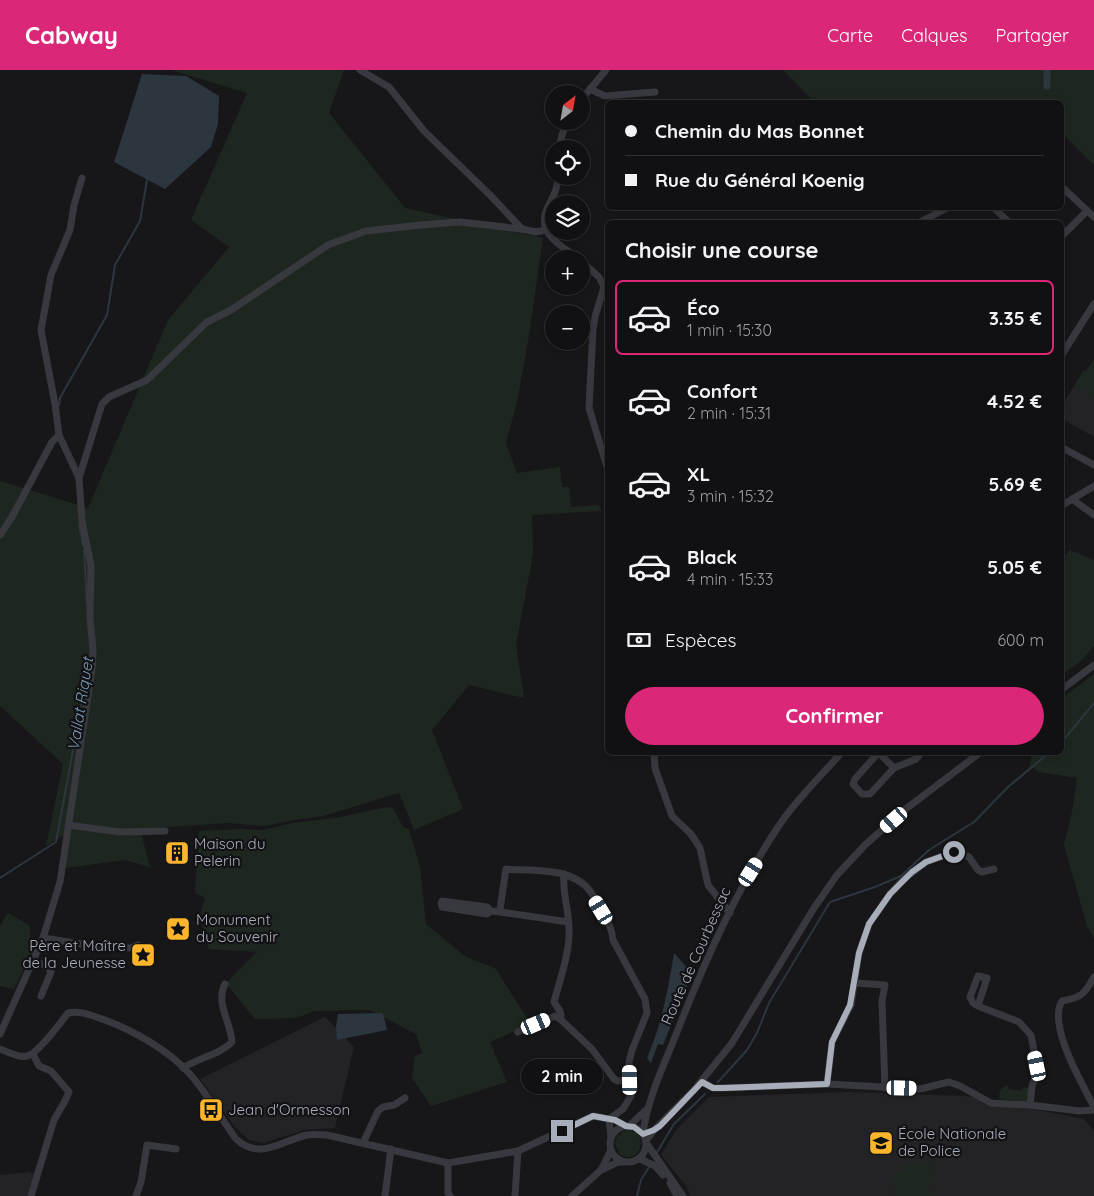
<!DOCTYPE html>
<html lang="fr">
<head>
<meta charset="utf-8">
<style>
  :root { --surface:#111113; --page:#1a1a1c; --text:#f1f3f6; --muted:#9c9da0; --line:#303133; --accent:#db2777 }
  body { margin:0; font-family:Quicksand,sans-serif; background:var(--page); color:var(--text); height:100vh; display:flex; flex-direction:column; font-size:19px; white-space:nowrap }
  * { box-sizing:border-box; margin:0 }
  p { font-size:16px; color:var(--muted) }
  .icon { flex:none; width:28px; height:28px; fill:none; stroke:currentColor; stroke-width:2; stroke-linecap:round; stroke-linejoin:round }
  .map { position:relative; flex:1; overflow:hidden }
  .side { position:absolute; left:605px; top:150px; width:459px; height:535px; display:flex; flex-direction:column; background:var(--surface); border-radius:8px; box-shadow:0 2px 8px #0003,0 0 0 1px var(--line) }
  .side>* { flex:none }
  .top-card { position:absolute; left:605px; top:30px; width:459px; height:110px; border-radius:8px; box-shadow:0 2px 8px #0003,0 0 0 1px var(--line); display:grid; align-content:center; height:110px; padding:0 20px; background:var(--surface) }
  .needle { width:32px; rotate:31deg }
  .controls { position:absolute; left:545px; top:15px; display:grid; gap:10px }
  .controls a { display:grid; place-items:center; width:45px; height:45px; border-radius:50%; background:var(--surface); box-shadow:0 2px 8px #0003,0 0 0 1px var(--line); font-size:25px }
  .end { position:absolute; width:22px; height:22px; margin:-11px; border:6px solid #a8adba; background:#111; box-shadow:0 0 0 2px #111 }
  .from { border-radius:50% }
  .bubble { position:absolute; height:35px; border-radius:18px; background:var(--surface); box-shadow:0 2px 8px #0003,0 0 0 1px var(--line); font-size:16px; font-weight:700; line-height:35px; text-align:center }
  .car { position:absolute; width:15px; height:30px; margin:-15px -8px; border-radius:6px; box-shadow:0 0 4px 1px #0007; background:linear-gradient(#fff 24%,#345 0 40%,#fff 0 76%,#345 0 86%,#fff 0) }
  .top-card b { display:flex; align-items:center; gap:18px; height:48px; font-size:19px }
  .top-card b+b { border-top:1px solid var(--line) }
  .top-card i { width:12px; height:12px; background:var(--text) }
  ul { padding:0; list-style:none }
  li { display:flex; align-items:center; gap:15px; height:75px; margin:0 10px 8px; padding:0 10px; border:2px solid transparent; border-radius:8px }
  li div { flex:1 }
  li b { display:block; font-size:19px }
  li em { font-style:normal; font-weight:700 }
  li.current { border-color:var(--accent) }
  li>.icon { width:45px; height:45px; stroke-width:1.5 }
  h2 { padding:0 20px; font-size:22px; line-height:60px }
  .pay { display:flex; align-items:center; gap:12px; height:55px; padding:0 20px; font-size:19px }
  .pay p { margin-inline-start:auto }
  .button { display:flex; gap:10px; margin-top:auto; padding:10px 20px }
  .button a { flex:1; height:58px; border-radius:30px; background:var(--accent); color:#fff; font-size:20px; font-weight:700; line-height:58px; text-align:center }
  header { display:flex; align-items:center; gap:30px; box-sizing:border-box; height:70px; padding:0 25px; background:var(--accent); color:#fff }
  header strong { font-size:24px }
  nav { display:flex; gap:28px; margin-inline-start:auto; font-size:18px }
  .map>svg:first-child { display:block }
</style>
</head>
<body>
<header>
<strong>Cabway</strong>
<nav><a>Carte</a><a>Calques</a><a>Partager</a></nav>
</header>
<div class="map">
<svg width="1094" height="1126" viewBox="0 0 1094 1126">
  <rect width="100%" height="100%" fill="#171719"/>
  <g fill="#232326">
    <polygon points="1084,300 1094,307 1094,367 1061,348 1061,337"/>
    <polygon points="325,947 354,977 335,1058 305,1060 263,1073 249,1070 235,1057 200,1009"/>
    <polygon points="850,1022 966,1026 1084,1049 1094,1061 1094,1126 690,1126 687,1117 661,1085 676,1060 709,1027"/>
    <polygon points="29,1102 36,1105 29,1126 0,1126 0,1105"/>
  </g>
  <g fill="#1e271f">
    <polygon points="171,0 344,0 329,43 405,138 543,168 529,265 518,328 506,373 517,403 560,397 562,417 569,417 571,437 599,435 602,441 532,445 533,484 516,575 524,628 469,615 432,660 463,739 414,760 399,723 323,746 294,750 265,756 227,753 140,759 150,797 125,790 65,798 69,762 46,776 63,694 0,636 0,411 88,438 168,250 229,177 191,150 247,23"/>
    <polygon points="783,0 1094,0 1094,95 1061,62 1061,32 814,32"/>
    <polygon points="1094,289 1094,328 1074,316 1084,300 1086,301"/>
    <polygon points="1070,480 1094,490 1094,576 1083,589 1061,606 1061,490"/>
    <polygon points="1094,604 1094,868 1087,856 1064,775 1072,742 1077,708 1039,702 1030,695 1032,683 1061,682 1061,629"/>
    <polygon points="387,737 393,738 403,757 409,759 420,797 426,854 466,887 495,898 531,954 490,972 507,1012 431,1036 412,1008 415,986 422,983 416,964 370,940 314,941 302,946 293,948 255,949 226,913 257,882 209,879 205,862 199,848 205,828 195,823 199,761 241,759 263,760 292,753 335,748"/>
    <polygon points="8,843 30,856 31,885 14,919 0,916 0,856"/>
    <path d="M1008,1015V1019L1021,1021L1023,1017L1029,1018L1027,1032L999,1029C999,1022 1001,1017 1008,1015Z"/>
    <path d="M628,1060C652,1062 639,1099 618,1083L619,1081L616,1075L614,1074L618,1064L620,1066L621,1062Z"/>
    <path d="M911,1093H926L931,1095L932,1104L928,1123L931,1126H895L896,1117L890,1114C892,1105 902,1098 911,1093Z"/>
  </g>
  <g fill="#2c363e">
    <polygon points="142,4 186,6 219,26 218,54 211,77 165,119 114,92"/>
    <path d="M674,883L692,903L663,975L658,974L651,993L647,988C662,954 668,919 674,883Z"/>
    <polygon points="383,943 387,960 337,970 336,956 338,944"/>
  </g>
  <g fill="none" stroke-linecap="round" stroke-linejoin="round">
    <g stroke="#2c363e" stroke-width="2">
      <polyline points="59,335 60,328 107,245 115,195 140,151 147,110"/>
      <polyline points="79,455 83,475"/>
      <polyline points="84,480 87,535"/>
      <polyline points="1061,673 1094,633"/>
      <polyline points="0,808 56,772 89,594"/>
      <polyline points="718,1012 747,980 757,963 769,933 830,832 875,817 901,806 929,780 974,752 1008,717 1050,682"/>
      <polyline points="656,1084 674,1054 705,1024"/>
      <polyline points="637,1126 641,1110 649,1097"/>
    </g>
    <polyline stroke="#2c363e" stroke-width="7" points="1047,0 1047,16"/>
    <g stroke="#37393e" stroke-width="7">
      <polyline points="360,0 389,17 424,61 490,125 522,159 536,162 545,160"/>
      <polyline points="590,19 605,26 655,22"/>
      <polyline points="581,30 606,0"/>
      <polyline points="559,79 562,65 567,51"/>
      <path d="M558,106C557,123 553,125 547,139C536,164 562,176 579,189"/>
      <polyline points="1061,116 1094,147"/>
      <polyline points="994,138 1009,152"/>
      <polyline points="920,152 947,138"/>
      <polyline points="1061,167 1087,141"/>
      <polyline points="581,191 599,207 604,217 595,247 593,259 589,338 608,400"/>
      <polyline points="1061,286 1094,234"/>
      <polyline points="1061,377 1094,395"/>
      <polyline points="79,408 102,334 109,327 147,310 207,252 231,240 328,175 366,161 421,155 460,152 522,159"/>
      <polyline points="1072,429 1094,445"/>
      <polyline points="1061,436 1094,416"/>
      <polyline points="0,465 12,447 52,372 59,365"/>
      <polyline points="1061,620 1094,595"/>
      <polyline points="654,682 655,698 672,746 691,764 700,778 708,815 730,843"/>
      <polyline points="878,682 894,698 916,689 922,682"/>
      <polyline points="879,682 855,709 853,714 862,724 870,724 894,698"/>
      <polyline points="68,755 120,762 165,761"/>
      <polyline points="491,841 487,844 442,837 441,833 442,831 487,837 491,841 501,842"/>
      <path d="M568,852L501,842L500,839L506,799C533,801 572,797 590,821C594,826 596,832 600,838C606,849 612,857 613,870L645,929L647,943L632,980L629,992L631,1026L623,1039L609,1049"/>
      <polyline points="43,868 88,875 132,878 138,875"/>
      <polyline points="33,891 47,896 51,902 41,926"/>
      <path d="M1094,907C1084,925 1082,927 1062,931C1047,955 1083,1015 1094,1037"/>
      <polyline points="855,913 885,915 882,931 885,1018"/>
      <polyline points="978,936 973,933 970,927 978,906 987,908 978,936 1019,952 1031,965 1037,996 1037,1003 1032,1016 1030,1035"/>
      <path d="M559,948L561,946L560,941L554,932C560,909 570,883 569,859C569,840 562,822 564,804"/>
      <polyline points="518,962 555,946 559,948 592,979 614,1009 618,1011 630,1010"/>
      <polyline points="0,964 43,868 60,812 92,599 93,580 90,548 91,496 82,451 79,408 59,365 55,334 41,260 51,205 70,160 74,135 82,108"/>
      <path d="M0,979C8,982 19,988 27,986C38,984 60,953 68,943C80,940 93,946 105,950C134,961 168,980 189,1003C207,1023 220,1047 236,1069C260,1091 281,1071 307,1065C313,1064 320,1065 327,1065L448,1093L518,1081L593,1046L615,1050L626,1056"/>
      <path d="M183,998C198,988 221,984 232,972C231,952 215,933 225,914"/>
      <polyline points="702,1012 713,1018 723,1018 827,1014 832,972 851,935 859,883 869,854 890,824 904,809 926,792 954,782 965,785 969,787 978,800 982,802 994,799"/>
      <polyline points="827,1014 920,1019 949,1012 960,1016 991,1033 1030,1035 1080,1041 1094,1040"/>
      <polyline points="609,1049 611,1067"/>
      <circle cx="628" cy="1074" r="18"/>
      <polyline points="629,1056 646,1040"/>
      <path d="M643,1063C648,1027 664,995 677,962C705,891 737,818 780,754C798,728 821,706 842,682"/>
      <polyline points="646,1071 654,1060 694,1020 732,973 814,838 837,805 866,774 907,738 981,682"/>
      <polyline points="363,1073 378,1041 383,1037 394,1035 405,1028"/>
      <polyline points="647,1074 683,1126"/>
      <polyline points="640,1089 655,1096 663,1105"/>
      <polyline points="448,1093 448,1123 450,1126"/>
      <polyline points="601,1100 618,1092 623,1092"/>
      <polyline points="670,1113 677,1126"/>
      <polyline points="31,1126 54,1050 65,1031 69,1022 51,1001 39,996 33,984"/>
      <polyline points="136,1126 141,1112 147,1075 176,1079"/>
      <polyline points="385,1126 391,1079"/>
      <polyline points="515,1126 518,1081"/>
      <polyline points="572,1126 601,1100 611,1080"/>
    </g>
  </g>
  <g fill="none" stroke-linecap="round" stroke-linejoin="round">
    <polyline stroke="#a8adba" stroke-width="6" points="562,1061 593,1046 615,1050 626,1056 634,1057 643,1064 654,1060 660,1056 702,1012 713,1018 723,1018 827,1014 832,972 850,935 859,883 869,854 890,824 912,802 926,792 954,782"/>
  </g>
  <defs>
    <symbol id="building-square" viewBox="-11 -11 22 22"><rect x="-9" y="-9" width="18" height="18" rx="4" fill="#fdb52b" stroke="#121214"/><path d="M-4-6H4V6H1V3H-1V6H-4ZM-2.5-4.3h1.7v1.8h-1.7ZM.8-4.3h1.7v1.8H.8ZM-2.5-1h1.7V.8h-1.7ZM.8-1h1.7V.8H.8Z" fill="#111"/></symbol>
    <symbol id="sight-square" viewBox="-11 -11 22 22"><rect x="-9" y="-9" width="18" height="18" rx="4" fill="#fdb52b" stroke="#121214"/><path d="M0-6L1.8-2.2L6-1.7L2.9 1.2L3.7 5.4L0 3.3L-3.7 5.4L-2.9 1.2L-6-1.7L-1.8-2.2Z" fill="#111"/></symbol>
    <symbol id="bus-square" viewBox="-11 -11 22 22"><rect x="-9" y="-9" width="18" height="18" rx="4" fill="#fdb52b" stroke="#121214"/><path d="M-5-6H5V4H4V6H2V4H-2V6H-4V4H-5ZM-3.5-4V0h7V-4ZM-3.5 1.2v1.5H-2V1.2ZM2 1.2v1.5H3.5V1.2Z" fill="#111"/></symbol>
    <symbol id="university-square" viewBox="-11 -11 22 22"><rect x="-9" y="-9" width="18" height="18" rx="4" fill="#fdb52b" stroke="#121214"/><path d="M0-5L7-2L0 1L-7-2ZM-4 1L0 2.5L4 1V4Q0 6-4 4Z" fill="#111"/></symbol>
  </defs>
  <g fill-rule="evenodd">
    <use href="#building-square" x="163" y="769" width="28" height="28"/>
    <use href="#sight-square" x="164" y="845" width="28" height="28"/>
    <use href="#sight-square" x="129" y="871" width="28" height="28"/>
    <use href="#bus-square" x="197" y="1026" width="28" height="28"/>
    <use href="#university-square" x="867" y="1059" width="28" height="28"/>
  </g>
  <g text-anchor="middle" stroke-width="4.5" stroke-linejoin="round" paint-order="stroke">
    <g font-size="15" fill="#a8adba" stroke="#121214" text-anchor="start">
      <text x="194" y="779">Maison du<tspan x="194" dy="17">Pelerin</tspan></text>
      <text x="196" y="855">Monument<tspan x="196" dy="17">du Souvenir</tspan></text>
      <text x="126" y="881" text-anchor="end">Père et Maître<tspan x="126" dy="17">de la Jeunesse</tspan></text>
      <text x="228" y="1045">Jean d'Ormesson</text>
      <text x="898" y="1069">École Nationale<tspan x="898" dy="17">de Police</tspan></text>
    </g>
    <g font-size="15" fill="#a8adba" stroke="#121214">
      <text transform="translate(696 886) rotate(-66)" y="5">Route de Courbessac</text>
    </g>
    <g font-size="16" font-style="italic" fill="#7d9cb7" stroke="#121214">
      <text transform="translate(80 634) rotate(-81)" y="6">Vallat Riquet</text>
    </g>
  </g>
</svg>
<div class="controls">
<a><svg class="needle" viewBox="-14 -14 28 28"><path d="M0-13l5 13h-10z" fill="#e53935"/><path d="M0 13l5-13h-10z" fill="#9c9da0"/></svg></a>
<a><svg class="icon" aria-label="locate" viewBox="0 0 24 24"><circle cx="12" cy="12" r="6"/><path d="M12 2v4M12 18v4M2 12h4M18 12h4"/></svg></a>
<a><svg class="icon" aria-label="layers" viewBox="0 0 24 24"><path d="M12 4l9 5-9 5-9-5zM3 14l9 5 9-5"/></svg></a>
<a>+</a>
<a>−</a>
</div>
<i class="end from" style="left:954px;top:782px"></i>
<i class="end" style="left:562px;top:1061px"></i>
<div class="bubble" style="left:521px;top:989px;width:82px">2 min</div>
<i class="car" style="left:894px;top:750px;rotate:229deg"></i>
<i class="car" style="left:751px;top:802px;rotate:32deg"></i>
<i class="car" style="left:601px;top:840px;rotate:329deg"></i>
<i class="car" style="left:536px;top:954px;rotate:67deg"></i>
<i class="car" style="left:1037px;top:996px;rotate:348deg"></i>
<i class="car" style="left:630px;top:1010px;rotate:359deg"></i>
<i class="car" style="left:902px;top:1018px;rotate:91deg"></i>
<div class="top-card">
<b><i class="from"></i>Chemin du Mas Bonnet</b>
<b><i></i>Rue du Général Koenig</b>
</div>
<section class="side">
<h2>Choisir une course</h2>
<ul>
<li class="current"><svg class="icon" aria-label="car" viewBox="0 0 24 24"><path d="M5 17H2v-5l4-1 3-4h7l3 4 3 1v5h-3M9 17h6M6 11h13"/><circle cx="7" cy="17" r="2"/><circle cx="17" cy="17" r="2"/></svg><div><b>Éco</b><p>1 min · 15:30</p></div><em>3.35 €</em></li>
<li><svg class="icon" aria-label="car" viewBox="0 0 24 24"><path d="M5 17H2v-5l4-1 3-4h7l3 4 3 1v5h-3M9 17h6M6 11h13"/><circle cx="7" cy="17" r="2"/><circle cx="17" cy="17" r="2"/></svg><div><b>Confort</b><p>2 min · 15:31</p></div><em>4.52 €</em></li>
<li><svg class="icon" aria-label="car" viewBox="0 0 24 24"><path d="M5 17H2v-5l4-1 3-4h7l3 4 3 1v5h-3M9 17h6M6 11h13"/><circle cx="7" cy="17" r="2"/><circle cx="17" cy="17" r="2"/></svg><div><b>XL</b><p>3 min · 15:32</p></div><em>5.69 €</em></li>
<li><svg class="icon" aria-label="car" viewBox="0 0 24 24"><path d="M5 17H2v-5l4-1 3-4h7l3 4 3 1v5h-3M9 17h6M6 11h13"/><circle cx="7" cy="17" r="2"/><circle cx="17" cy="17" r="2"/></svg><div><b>Black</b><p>4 min · 15:33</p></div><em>5.05 €</em></li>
</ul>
<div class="pay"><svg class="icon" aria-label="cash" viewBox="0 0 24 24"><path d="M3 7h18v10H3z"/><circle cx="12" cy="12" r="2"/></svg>Espèces<p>600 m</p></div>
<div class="button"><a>Confirmer</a></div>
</section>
</div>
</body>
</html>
